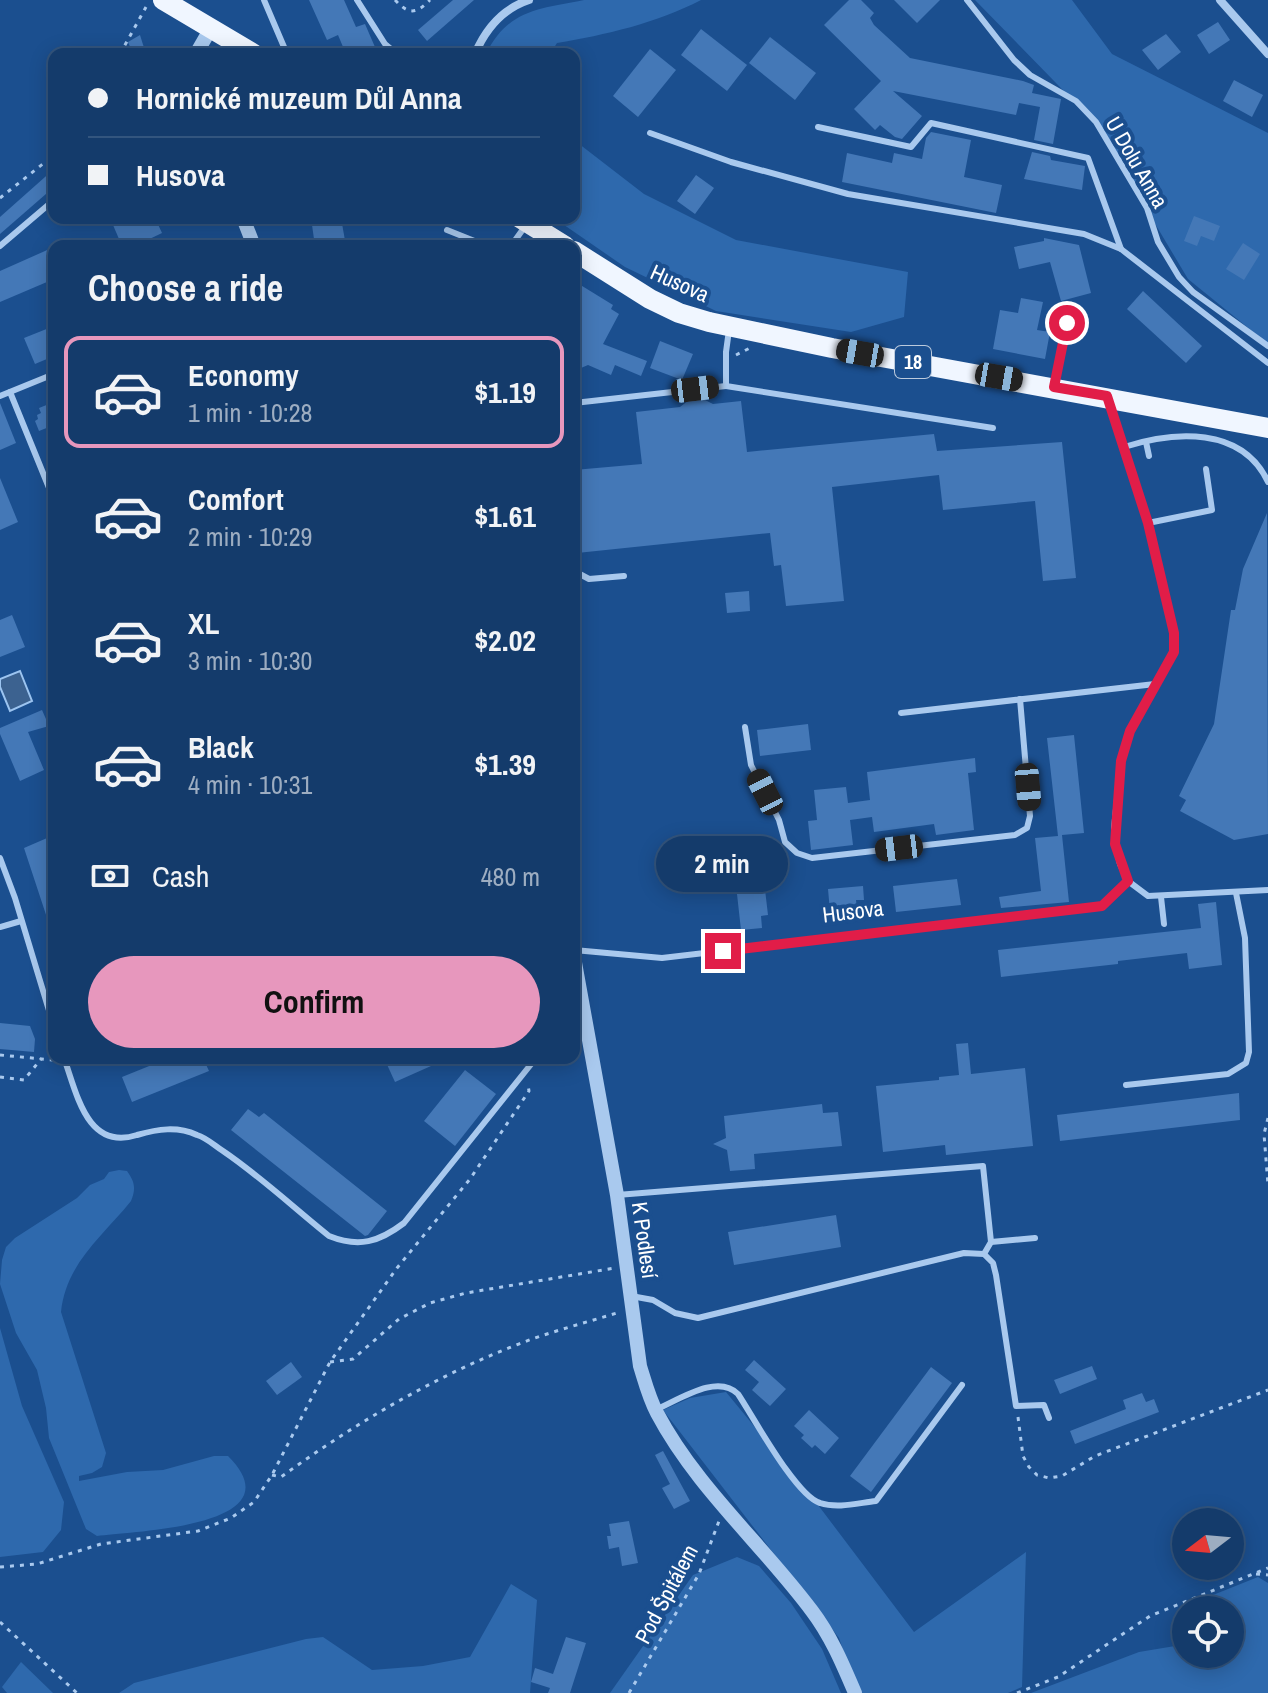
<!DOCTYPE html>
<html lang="en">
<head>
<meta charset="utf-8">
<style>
  :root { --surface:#143b6b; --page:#214673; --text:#f1f3f6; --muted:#9dadc1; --line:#33557e; --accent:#e797bd }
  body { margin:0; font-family:"Archivo Narrow",sans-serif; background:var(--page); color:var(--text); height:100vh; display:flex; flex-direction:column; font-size:30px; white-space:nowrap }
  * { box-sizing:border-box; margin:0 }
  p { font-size:26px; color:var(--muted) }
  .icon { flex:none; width:44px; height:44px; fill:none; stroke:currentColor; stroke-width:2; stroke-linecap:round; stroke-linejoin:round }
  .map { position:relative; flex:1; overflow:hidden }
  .drawer { position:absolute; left:48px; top:240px; width:532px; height:824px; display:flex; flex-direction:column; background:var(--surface); border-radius:16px; box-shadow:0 4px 20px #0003,0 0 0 2px var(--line) }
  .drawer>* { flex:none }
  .guide { position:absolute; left:48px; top:48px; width:532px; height:176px; border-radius:16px; box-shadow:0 4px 20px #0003,0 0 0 2px var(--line); display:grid; align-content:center; height:176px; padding:0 40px; background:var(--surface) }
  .needle { width:52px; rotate:254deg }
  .controls { position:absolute; left:1172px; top:1508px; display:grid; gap:16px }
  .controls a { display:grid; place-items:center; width:72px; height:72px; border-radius:50%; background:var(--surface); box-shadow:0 4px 20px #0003,0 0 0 2px var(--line); font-size:40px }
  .end { position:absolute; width:36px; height:36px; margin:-18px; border:10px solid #e11d48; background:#fff; box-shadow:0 0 0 4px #fff }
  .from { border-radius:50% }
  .bubble { position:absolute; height:56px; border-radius:28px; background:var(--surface); box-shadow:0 4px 20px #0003,0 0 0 2px var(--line); font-size:26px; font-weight:700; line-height:56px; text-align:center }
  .car { position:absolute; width:24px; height:48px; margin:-24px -12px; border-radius:10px; box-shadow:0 0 6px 2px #0007; background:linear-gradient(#222 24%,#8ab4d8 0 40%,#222 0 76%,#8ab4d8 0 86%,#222 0) }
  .guide b { display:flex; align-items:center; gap:28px; height:76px; font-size:30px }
  .guide b+b { border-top:2px solid var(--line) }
  .guide i { width:20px; height:20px; background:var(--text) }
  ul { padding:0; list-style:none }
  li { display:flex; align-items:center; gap:24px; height:112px; margin:0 16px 12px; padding:0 24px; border:4px solid transparent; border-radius:16px }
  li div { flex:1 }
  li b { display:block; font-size:30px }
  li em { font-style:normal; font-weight:700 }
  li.current { border-color:var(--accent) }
  li>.icon { width:72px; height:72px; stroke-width:1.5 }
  h2 { padding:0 40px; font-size:36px; line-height:96px }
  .pay { display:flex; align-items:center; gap:20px; height:88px; padding:0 40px; font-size:30px }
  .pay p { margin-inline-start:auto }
  .primary-button { display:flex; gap:16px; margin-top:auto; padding:16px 40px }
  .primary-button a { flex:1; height:92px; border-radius:48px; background:var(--accent); color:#111; font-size:32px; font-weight:700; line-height:92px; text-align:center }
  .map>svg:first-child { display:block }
</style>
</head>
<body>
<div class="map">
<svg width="1268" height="1693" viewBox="0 0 1268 1693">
  <rect width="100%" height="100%" fill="#1b4f8f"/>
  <g fill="#2e69ad">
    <path d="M584,0H701C657,23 605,35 557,43L550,54H486C508,9 540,9 584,0Z"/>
    <polygon points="975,0 1072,0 1112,54 1268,133 1268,344 1188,279 1095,123"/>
    <polygon points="574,140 644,194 736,240 908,272 904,317 851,332 716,311 625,267 554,218 574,218"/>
    <path d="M119,1170L127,1171C135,1182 136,1189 131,1201C103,1236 66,1263 61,1312L106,1453L102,1467L92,1473L79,1476V1481L127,1472L163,1470L214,1456H228C299,1527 134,1531 97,1536L86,1529L49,1438L46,1408L37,1370L16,1333L0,1284L2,1260L6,1247L15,1238L77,1198L90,1185L104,1179L109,1172Z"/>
    <polygon points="0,1328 22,1406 64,1502 61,1530 43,1552 0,1557"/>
    <polygon points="726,1392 809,1493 914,1632 1026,1552 1022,1687 1008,1693 858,1693 839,1638 663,1410 690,1398"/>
    <polygon points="737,1557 759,1566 791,1603 822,1649 841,1693 610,1693 693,1575"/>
    <polygon points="1258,1577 1268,1583 1268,1693 1031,1693 1139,1652 1181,1645 1186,1628 1186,1654 1230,1654 1230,1610 1191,1610 1193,1603"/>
    <polygon points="511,1584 537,1600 530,1693 119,1693 134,1683 306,1639 323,1637 372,1670 423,1666 470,1657"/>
    <polygon points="21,1662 53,1693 7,1693 2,1687"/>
  </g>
  <polygon fill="#3c6290" stroke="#9cc4f0" stroke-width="2" points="20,671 32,701 10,711 0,687 0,679"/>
  <g fill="#4478b7">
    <polygon points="309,0 344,0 356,27 365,24 378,54 346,54 338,35 327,40"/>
    <polygon points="453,0 474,0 427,41 418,30"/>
    <polygon points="849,0 861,0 874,13 870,18 874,25 910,58 1023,81 1034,85 1032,93 1061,99 1053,144 1034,140 1040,107 1019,103 1016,115 893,91 922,116 902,139 895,137 880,125 875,130 854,109 881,81 824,25"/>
    <polygon points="894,0 940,0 917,23"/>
    <polygon points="1218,22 1230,40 1209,54 1197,35"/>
    <polygon points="701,29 747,65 727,91 681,55"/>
    <polygon points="1166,34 1181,52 1158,70 1142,50"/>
    <polygon points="140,35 146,54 133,54 128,42"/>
    <polygon points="770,37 816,73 795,100 749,63"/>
    <polygon points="650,49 676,70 638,117 613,96"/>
    <polygon points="1234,80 1263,95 1252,117 1223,101"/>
    <polygon points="931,132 971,140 964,177 1002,185 996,213 842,182 847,153 892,163 894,153 922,159 926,138"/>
    <polygon points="1032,152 1050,156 1051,160 1085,166 1082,190 1024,179"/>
    <polygon points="54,169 54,187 0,234 0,217"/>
    <polygon points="696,175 714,188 695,214 677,201"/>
    <polygon points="1194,216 1220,226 1214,241 1201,236 1197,246 1184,241"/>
    <polygon points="110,218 155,218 162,233 135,246 122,246"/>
    <polygon points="311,218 341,218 346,246 315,246"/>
    <polygon points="1044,238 1079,245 1091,293 1061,301 1050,262 1019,269 1014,247 1044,241"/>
    <polygon points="1243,243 1260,254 1244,280 1226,269"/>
    <polygon points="54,247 54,279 0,302 0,271"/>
    <polygon points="574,281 613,305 611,309 619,314 603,344 647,361 641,376 615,365 611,375 588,365 574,371"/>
    <polygon points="1143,291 1202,346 1186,363 1127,309"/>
    <polygon points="1021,298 1043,302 1037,330 1050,332 1045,359 993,349 1000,310 1018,313"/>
    <polygon points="54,326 54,356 35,364 24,338"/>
    <polygon points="660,341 693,354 682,380 650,368"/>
    <polygon points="701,398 713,404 741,401 747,452 934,434 937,451 1062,442 1076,578 1043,581 1035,501 943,510 939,475 832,487 844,601 786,606 781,565 774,566 770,533 577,553 574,470 642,464 636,412 680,407 689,400"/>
    <polygon points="54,402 54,425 39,431 35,421 38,419 37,415 41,413 39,408"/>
    <polygon points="0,403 16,443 0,450"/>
    <polygon points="0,478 18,522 0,530"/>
    <polygon points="1267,513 1268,834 1234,840 1180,811 1186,800 1179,796 1214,724 1231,610 1235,610 1243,569"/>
    <polygon points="749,591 750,611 727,613 725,593"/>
    <polygon points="12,615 25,647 0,657 0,620"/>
    <polygon points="42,710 49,726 28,732 44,770 20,781 0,734 0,728"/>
    <polygon points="808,724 811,750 760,756 757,730"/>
    <polygon points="1074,735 1084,833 1062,835 1069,902 1001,908 999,897 1041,891 1035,838 1058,836 1047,738"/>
    <polygon points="975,758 976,772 968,773 974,830 936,835 934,824 874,832 872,817 850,820 853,845 811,850 808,821 817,820 814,790 846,787 848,803 870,800 867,772"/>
    <polygon points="54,835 54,882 47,884 54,904 54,932 52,933 24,848"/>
    <polygon points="762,864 768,915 761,916 762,928 741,930 734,867"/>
    <polygon points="957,879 961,905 896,912 893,886"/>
    <polygon points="863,886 864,900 856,900 858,920 831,923 828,889"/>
    <polygon points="1216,902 1222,965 1189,969 1187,953 1118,961 1118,964 1001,977 998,950 1201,928 1198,904"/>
    <polygon points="0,1023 30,1026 35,1039 34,1052 0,1049"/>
    <polygon points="968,1043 971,1074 1025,1068 1033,1146 946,1155 945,1145 883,1152 876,1086 939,1080 939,1077 959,1075 956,1044"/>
    <polygon points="169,1058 203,1058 209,1071 132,1102 122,1077"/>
    <polygon points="384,1058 449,1058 395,1082"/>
    <polygon points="465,1070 496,1094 455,1146 424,1121"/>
    <polygon points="1239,1093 1240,1120 1060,1141 1057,1115"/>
    <polygon points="822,1104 823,1113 838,1112 842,1146 754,1154 755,1169 730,1171 727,1150 713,1144 726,1138 724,1116"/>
    <polygon points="248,1109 259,1117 264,1113 387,1211 368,1235 365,1236 231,1130"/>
    <polygon points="836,1215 841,1247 734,1265 728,1232"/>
    <polygon points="754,1360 786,1389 770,1406 752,1390 759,1382 745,1370"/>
    <polygon points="291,1362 302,1377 277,1395 266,1381"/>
    <polygon points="1092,1366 1097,1379 1060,1394 1054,1380"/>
    <polygon points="931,1367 952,1383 871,1492 850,1476"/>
    <polygon points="1142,1393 1146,1402 1154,1399 1159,1412 1075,1444 1070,1431 1126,1409 1123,1400"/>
    <polygon points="809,1410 839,1438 825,1454 815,1445 812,1448 801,1438 804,1435 794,1426"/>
    <polygon points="663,1451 690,1501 674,1509 662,1488 670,1484 655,1455"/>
    <polygon points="629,1521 638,1563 622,1566 619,1547 609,1549 607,1536 611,1536 609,1524"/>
    <polygon points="566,1637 586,1643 570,1693 548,1693 550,1688 531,1682 535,1668 553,1674"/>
  </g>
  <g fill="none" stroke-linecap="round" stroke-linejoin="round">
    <g stroke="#a9c9ee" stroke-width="3" stroke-dasharray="4 6" stroke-linecap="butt">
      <path d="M395,0C409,15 416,14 430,0"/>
      <polyline points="120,54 146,7"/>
      <polyline points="0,198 54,155"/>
      <polyline points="736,355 750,348"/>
      <polyline points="0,1055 53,1060"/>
      <polyline points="0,1077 24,1080 41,1059"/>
      <polyline points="1268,1118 1264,1134 1268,1185"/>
      <polyline points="330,1362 353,1359 399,1319 430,1303 466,1293 615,1268"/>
      <polyline points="1018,1417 1023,1456 1029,1467 1037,1475 1049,1478 1062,1476 1095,1456 1268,1390"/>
      <path d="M272,1475L281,1477C358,1421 442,1372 532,1339C561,1329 591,1321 620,1312"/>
      <polyline points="0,1567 37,1564 101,1544 198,1531 231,1518 254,1502 272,1475 330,1362 397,1268 470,1179 529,1091 528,1085"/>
      <polyline points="1256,1574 1268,1575"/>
      <polyline points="0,1622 77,1693"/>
      <polyline points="629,1693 699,1574 719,1521"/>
      <polyline points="1017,1693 1058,1677 1150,1616 1268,1568"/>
    </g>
    <g stroke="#a9c9ee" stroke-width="6">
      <polyline points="264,0 287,54"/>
      <polyline points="357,0 385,44 397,54"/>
      <polyline points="967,0 1014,60 1030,75 1076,101 1096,122 1147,208 1158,242 1179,277 1193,292 1268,346"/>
      <polyline points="818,127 911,147 931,123 1088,158 1121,249"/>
      <polyline points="650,133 731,162 848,194 1084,234 1121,249 1268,363"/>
      <polyline points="447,230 487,246"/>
      <polyline points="0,246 54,200"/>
      <polyline points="511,246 526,225"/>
      <polyline points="729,330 726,352 726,386 993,428"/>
      <polyline points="1055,383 1067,323"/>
      <polyline points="10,392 54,500"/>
      <polyline points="0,396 54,374"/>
      <polyline points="574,403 726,386"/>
      <polyline points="1109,404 1148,523 1174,633 1174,652 1130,731 1121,761 1114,828 1115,844 1120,864 1128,881 1148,896 1268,890"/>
      <polyline points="1146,442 1149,456"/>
      <path d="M1124,447C1174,431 1242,426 1268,482"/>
      <polyline points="1148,523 1212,510 1206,469"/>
      <polyline points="574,568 576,572 589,579 624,576"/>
      <polyline points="901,713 1155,684"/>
      <polyline points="745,727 751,765 779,820 785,842 797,853 812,858 1015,835 1027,828 1030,816 1020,699"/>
      <polyline points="0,858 15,898 54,1027"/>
      <polyline points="1161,897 1164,924"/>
      <polyline points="0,927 21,921"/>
      <polyline points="574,950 662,958 1094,907 1102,906 1128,881"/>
      <path d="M64,1058C77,1094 87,1151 137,1135C158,1129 177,1126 197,1135C207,1138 215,1146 223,1151C260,1176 294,1208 329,1236C359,1248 379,1242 404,1223L536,1058"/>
      <polyline points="1126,1085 1228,1074 1246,1063 1249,1052 1245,938 1236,893"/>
      <polyline points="617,1195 983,1166 991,1242 984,1254"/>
      <polyline points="991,1242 1035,1238"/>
      <polyline points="631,1296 653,1300 675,1313 698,1318 964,1253 984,1254 993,1263 996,1275 1016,1406 1044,1405 1049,1418"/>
      <path d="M655,1410C679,1400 717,1373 738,1394C754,1418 796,1496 820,1503C838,1509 858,1503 876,1501L962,1385"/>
    </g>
    <g stroke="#a9c9ee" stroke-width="8">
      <polyline points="1220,0 1268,54"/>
      <path d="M475,54C486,28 502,9 529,0"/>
    </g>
    <g stroke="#a9c9ee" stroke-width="14">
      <polyline points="196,54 211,28"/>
      <polyline points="243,218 254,246"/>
      <path d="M574,957L617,1195L640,1366C645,1382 649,1398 657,1413C696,1487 763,1545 812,1611C831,1636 843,1665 855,1693"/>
    </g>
    <g stroke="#f0f6ff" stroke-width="20">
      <polyline points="163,0 254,54"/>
      <polyline points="520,218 565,246"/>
      <polyline points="574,251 650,299 679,313 709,322 832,348 1268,428"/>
    </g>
  </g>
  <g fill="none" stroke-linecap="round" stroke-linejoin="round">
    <polyline stroke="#e11d48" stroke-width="10" points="723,951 1094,907 1102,906 1128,881 1115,844 1121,761 1130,731 1174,652 1174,633 1148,523 1107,396 1054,387 1067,323"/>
  </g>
  <g text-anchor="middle" stroke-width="8" stroke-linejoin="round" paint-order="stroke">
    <rect fill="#1b4f8f" stroke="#bbcadd" stroke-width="2" x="895" y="346" width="36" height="32" rx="6"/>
    <g font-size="20" font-weight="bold" fill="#fff">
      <text x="913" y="369">18</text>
    </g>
    <g font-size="22" fill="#fff" stroke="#1b4f8f">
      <text transform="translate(1137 162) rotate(60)" y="8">U Dolu Anna</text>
      <text transform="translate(680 283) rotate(24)" y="8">Husova</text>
      <text transform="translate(853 911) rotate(-7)" y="8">Husova</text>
      <text transform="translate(645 1240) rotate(82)" y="8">K Podlesí</text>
      <text transform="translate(666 1594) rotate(-62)" y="8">Pod Špitálem</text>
    </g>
  </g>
</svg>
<div class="controls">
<a><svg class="needle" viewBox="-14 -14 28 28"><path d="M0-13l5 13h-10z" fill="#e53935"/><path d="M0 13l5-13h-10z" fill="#9dadc1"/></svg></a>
<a><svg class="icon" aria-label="locate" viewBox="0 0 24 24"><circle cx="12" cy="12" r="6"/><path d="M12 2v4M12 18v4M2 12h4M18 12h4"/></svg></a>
</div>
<i class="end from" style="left:1067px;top:323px"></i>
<i class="end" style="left:723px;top:951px"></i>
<div class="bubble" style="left:656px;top:836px;width:132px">2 min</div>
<i class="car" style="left:860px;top:353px;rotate:280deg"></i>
<i class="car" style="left:999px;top:377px;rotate:100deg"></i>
<i class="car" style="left:695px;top:389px;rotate:83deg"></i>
<i class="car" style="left:1028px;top:787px;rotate:175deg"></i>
<i class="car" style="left:765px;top:792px;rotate:333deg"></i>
<i class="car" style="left:899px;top:848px;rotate:263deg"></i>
<div class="guide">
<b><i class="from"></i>Hornické muzeum Důl Anna</b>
<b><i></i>Husova</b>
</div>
<section class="drawer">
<h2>Choose a ride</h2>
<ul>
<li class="current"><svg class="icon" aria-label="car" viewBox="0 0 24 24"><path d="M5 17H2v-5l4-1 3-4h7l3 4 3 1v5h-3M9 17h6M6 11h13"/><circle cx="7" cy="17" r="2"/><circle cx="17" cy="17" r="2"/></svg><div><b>Economy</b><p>1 min · 10:28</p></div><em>$1.19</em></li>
<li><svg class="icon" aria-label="car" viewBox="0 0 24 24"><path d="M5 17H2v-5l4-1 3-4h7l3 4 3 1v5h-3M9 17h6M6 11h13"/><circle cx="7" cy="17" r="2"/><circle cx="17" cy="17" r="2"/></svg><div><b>Comfort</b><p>2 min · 10:29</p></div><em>$1.61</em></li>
<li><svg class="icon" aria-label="car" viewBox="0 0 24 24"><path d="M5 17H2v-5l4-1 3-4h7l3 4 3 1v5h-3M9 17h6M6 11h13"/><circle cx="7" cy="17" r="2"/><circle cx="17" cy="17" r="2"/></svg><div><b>XL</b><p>3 min · 10:30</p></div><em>$2.02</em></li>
<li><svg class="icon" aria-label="car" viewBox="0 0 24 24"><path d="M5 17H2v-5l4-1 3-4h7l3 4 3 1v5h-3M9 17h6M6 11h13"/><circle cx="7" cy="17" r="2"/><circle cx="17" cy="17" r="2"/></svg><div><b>Black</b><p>4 min · 10:31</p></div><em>$1.39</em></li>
</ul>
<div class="pay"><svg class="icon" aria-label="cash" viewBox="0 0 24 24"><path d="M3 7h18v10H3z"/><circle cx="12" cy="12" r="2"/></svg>Cash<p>480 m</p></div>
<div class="primary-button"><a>Confirm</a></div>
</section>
</div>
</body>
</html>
